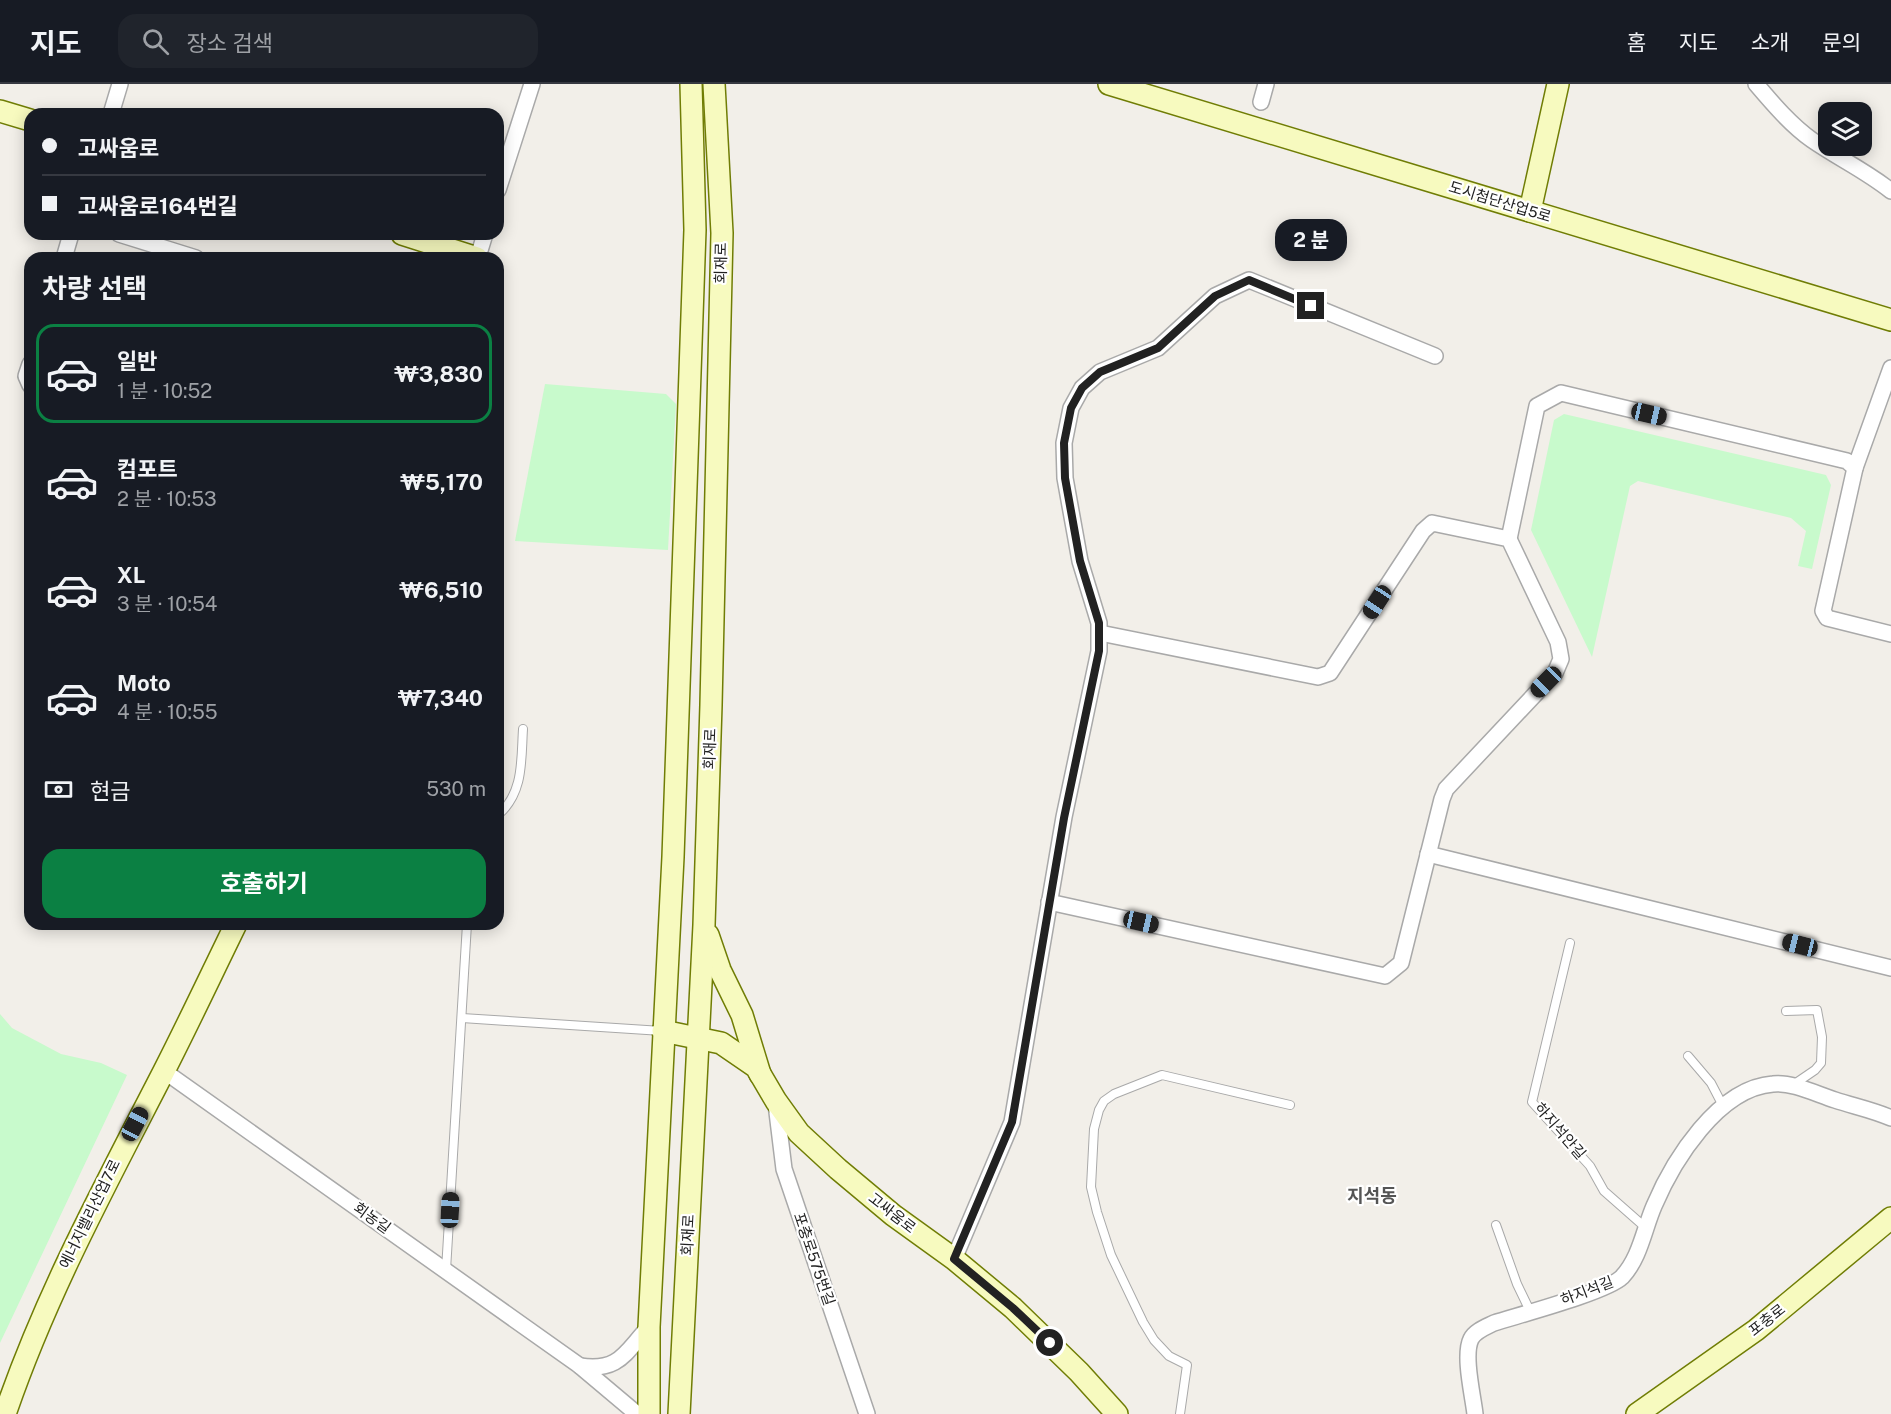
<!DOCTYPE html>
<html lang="ko">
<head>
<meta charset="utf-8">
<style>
  :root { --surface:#171b24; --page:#20242c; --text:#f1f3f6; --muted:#9ea1a6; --line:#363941; --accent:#0b8043 }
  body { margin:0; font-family:"Public Sans","Noto Sans KR",sans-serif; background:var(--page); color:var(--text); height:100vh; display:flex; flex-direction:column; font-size:22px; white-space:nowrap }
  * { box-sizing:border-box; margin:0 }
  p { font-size:20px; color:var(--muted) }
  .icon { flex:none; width:33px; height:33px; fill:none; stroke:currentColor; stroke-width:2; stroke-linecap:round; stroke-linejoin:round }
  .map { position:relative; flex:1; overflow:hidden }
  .drawer { position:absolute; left:24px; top:168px; width:480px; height:678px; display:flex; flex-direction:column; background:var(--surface); border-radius:18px; box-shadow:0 3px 15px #0003 }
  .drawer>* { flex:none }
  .hud { position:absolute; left:24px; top:24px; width:480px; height:132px; border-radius:18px; box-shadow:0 3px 15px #0003; display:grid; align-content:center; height:132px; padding:0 18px; background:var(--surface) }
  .fabs { position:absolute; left:1818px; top:18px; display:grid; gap:12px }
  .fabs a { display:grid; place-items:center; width:54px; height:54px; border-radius:12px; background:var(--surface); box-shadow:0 3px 15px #0003; font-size:30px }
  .end { position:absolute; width:27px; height:27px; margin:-14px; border:8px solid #222; background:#fff; box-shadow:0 0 0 3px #fff }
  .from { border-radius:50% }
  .bubble { position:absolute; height:42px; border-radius:18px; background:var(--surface); box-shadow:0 3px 15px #0003; font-size:20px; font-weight:700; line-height:42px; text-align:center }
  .car { position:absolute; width:18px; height:36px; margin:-18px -9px; border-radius:8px; box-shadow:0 0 4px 2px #0007; background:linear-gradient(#222 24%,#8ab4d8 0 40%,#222 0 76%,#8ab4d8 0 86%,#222 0) }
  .hud b { display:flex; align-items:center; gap:21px; height:57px; font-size:22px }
  .hud b+b { border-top:2px solid var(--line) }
  .hud i { width:15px; height:15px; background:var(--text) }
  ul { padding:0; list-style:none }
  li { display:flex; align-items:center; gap:18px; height:99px; margin:0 12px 9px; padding:0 6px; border:3px solid transparent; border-radius:18px }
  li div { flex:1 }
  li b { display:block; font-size:22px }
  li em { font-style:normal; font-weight:700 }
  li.active { border-color:var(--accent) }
  li>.icon { width:54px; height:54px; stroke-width:1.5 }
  h2 { padding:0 18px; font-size:27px; line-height:72px }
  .pay { display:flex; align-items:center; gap:15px; height:66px; padding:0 18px; font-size:22px }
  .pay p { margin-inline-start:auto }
  .button { display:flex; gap:12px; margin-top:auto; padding:12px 18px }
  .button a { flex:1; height:69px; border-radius:18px; background:var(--accent); color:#fff; font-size:24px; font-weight:700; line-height:69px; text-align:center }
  header { display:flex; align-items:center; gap:36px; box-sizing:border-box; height:84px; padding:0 30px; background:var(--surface); border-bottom:2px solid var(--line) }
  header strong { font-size:28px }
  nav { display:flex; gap:33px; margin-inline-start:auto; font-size:21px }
  .search { width:420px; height:54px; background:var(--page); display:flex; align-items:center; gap:15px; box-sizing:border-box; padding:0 21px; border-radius:18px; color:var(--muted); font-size:22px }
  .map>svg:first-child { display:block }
</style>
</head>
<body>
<header>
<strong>지도</strong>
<div class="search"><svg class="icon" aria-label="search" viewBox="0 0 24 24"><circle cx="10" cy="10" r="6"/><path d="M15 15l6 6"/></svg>장소 검색</div>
<nav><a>홈</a><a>지도</a><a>소개</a><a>문의</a></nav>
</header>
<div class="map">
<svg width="1891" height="1330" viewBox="0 0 1891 1330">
  <rect width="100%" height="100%" fill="#f2efe9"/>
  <g fill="#c8facc">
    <polygon points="545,300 666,310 676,320 668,466 515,457"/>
    <polygon points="1564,330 1826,391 1831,401 1812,485 1798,482 1806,447 1791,434 1638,397 1630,402 1592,573 1531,446 1554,336"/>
    <polygon points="0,930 12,944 61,970 101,979 127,991 0,1259"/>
  </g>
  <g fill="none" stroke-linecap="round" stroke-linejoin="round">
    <defs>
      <g id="lane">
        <path d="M498,731C524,709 521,676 523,645"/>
        <polyline points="1570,859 1532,1018 1590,1082 1604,1107 1646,1144"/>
        <polyline points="1786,927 1817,926 1822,953 1821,979 1815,986 1793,1001"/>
        <polyline points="462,934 662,947"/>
        <polyline points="1688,972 1711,999 1723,1022"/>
        <polyline points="1496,1141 1517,1200 1530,1227"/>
        <polyline points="446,1186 467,840"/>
        <polyline points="1180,1330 1187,1281 1169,1272 1154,1256 1143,1238 1111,1171 1097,1128 1091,1103 1094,1045 1099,1026 1104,1017 1114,1010 1162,991 1290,1021"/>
      </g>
      <g id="street">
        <path d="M1756,0C1773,20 1791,41 1812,56C1838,74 1866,87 1891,107"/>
        <polyline points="1261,18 1266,0"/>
        <polyline points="111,30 120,0"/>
        <polyline points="498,106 532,0"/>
        <polyline points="119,150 196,174"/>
        <polyline points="478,173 485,150"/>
        <polyline points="64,174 71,150"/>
        <polyline points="30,280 26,292 30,301"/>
        <polyline points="1855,384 1891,284"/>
        <polyline points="1509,455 1537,322 1561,309 1847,377 1855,384 1823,527 1827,534 1891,550"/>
        <polyline points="1428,770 1891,884"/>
        <polyline points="1049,818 1385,892 1401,879 1442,715 1446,705 1555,589 1561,575 1558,558 1509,455 1432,439 1423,447 1330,589 1318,593 1100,549"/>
        <polyline points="164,987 580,1282"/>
        <polyline points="776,1020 784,1085 867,1330"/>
        <polyline points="954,1175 1012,1038 1064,733 1099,567 1099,539 1080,477 1065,394 1064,359 1071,324 1082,304 1100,288 1158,264 1215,212 1249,196 1435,272"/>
        <path d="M637,1330L580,1282C620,1288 625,1268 649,1243"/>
        <path d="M1475,1330C1473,1312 1463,1271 1471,1255C1475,1247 1486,1243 1494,1239C1519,1231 1607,1208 1622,1193C1640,1174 1644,1145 1654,1122C1673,1077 1718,1004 1773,1000C1793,998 1816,1010 1835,1016C1853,1022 1873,1026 1891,1034"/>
      </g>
      <g id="secondary">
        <polyline points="1109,0 1891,236"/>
        <polyline points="0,27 30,36"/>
        <polyline points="1530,127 1558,0"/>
        <polyline points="402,150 477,174"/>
        <polyline points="708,851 720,886 742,931 760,990"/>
        <polyline points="663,947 721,959 756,983 776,1017 799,1049 838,1085 893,1131 954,1175 1013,1224 1079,1288 1117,1330"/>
        <path d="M5,1330C46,1210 106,1100 164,987C189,938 212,889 236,840"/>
        <polyline points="649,1330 649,1243 673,773 695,146 691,0"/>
        <polyline points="679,1330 704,841 711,621 722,149 714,0"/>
        <polyline points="1637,1330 1756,1246 1891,1134"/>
      </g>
    </defs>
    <use href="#lane" stroke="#a9a9a9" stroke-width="10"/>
    <use href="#street" stroke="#a9a9a9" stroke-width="18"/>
    <use href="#secondary" stroke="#707d05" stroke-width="24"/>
    <use href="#lane" stroke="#fff" stroke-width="8"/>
    <use href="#street" stroke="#fff" stroke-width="15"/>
    <use href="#secondary" stroke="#f7fabf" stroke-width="21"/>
  </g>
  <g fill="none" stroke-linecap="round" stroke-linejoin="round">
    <polyline stroke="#222" stroke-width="8" points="1050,1259 1013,1224 954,1175 1012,1038 1064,734 1099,567 1099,539 1080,477 1065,394 1064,359 1071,324 1082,304 1100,288 1158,264 1215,212 1249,196 1311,222"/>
  </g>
  <g text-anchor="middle" stroke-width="4.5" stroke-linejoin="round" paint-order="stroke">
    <g font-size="15" fill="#222" stroke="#fff">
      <text transform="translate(1500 118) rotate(17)" y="5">도시첨단산업5로</text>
      <text transform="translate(721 179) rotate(-89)" y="5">회재로</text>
      <text transform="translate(710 665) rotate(-88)" y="5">회재로</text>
      <text transform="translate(1560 1047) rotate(49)" y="5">하지석안길</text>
      <text transform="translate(892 1129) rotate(38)" y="5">고싸움로</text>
      <text transform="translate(90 1130) rotate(-64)" y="5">에너지밸리산업7로</text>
      <text transform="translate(372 1134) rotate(36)" y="5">회농길</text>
      <text transform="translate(688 1151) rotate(-87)" y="5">회재로</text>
      <text transform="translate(814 1175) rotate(71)" y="5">포충로575번길</text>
      <text transform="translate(1587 1207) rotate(-21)" y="5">하지석길</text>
      <text transform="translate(1767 1236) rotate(-38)" y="5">포충로</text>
    </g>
    <g font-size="18" font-weight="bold" fill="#555" stroke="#fff">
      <text x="1372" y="1118">지석동</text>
    </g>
  </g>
</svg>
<div class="fabs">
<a><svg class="icon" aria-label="layers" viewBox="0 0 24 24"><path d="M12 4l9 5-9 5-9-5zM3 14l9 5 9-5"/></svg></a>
</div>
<i class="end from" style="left:1050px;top:1259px"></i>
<i class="end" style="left:1311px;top:222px"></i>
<div class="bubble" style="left:1275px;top:135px;width:72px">2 분</div>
<i class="car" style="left:1649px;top:330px;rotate:103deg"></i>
<i class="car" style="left:1377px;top:518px;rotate:213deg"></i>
<i class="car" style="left:1546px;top:598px;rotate:225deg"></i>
<i class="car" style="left:1141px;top:838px;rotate:103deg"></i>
<i class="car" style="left:1800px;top:861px;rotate:284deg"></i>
<i class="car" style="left:135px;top:1040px;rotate:28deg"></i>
<i class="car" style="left:450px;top:1126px;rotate:3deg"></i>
<div class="hud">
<b><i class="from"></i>고싸움로</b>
<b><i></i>고싸움로164번길</b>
</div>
<section class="drawer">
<h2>차량 선택</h2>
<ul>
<li class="active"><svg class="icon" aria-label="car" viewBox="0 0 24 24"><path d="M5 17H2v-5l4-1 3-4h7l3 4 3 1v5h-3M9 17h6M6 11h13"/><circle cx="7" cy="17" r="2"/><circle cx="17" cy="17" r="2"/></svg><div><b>일반</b><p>1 분 · 10:52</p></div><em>₩3,830</em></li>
<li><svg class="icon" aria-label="car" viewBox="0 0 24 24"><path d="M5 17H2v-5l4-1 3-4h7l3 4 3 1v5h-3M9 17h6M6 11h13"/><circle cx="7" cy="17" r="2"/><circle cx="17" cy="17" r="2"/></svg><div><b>컴포트</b><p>2 분 · 10:53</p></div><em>₩5,170</em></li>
<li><svg class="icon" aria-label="car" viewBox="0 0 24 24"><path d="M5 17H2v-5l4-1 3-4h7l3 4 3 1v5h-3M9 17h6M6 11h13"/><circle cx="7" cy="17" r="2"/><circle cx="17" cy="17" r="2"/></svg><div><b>XL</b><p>3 분 · 10:54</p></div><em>₩6,510</em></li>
<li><svg class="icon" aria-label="car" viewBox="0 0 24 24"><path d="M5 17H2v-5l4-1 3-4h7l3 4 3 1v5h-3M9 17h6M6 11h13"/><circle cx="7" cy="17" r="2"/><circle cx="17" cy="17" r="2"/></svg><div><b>Moto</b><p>4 분 · 10:55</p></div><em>₩7,340</em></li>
</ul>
<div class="pay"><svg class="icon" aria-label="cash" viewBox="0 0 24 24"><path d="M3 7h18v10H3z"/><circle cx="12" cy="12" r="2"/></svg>현금<p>530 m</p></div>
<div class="button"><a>호출하기</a></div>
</section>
</div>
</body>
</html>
